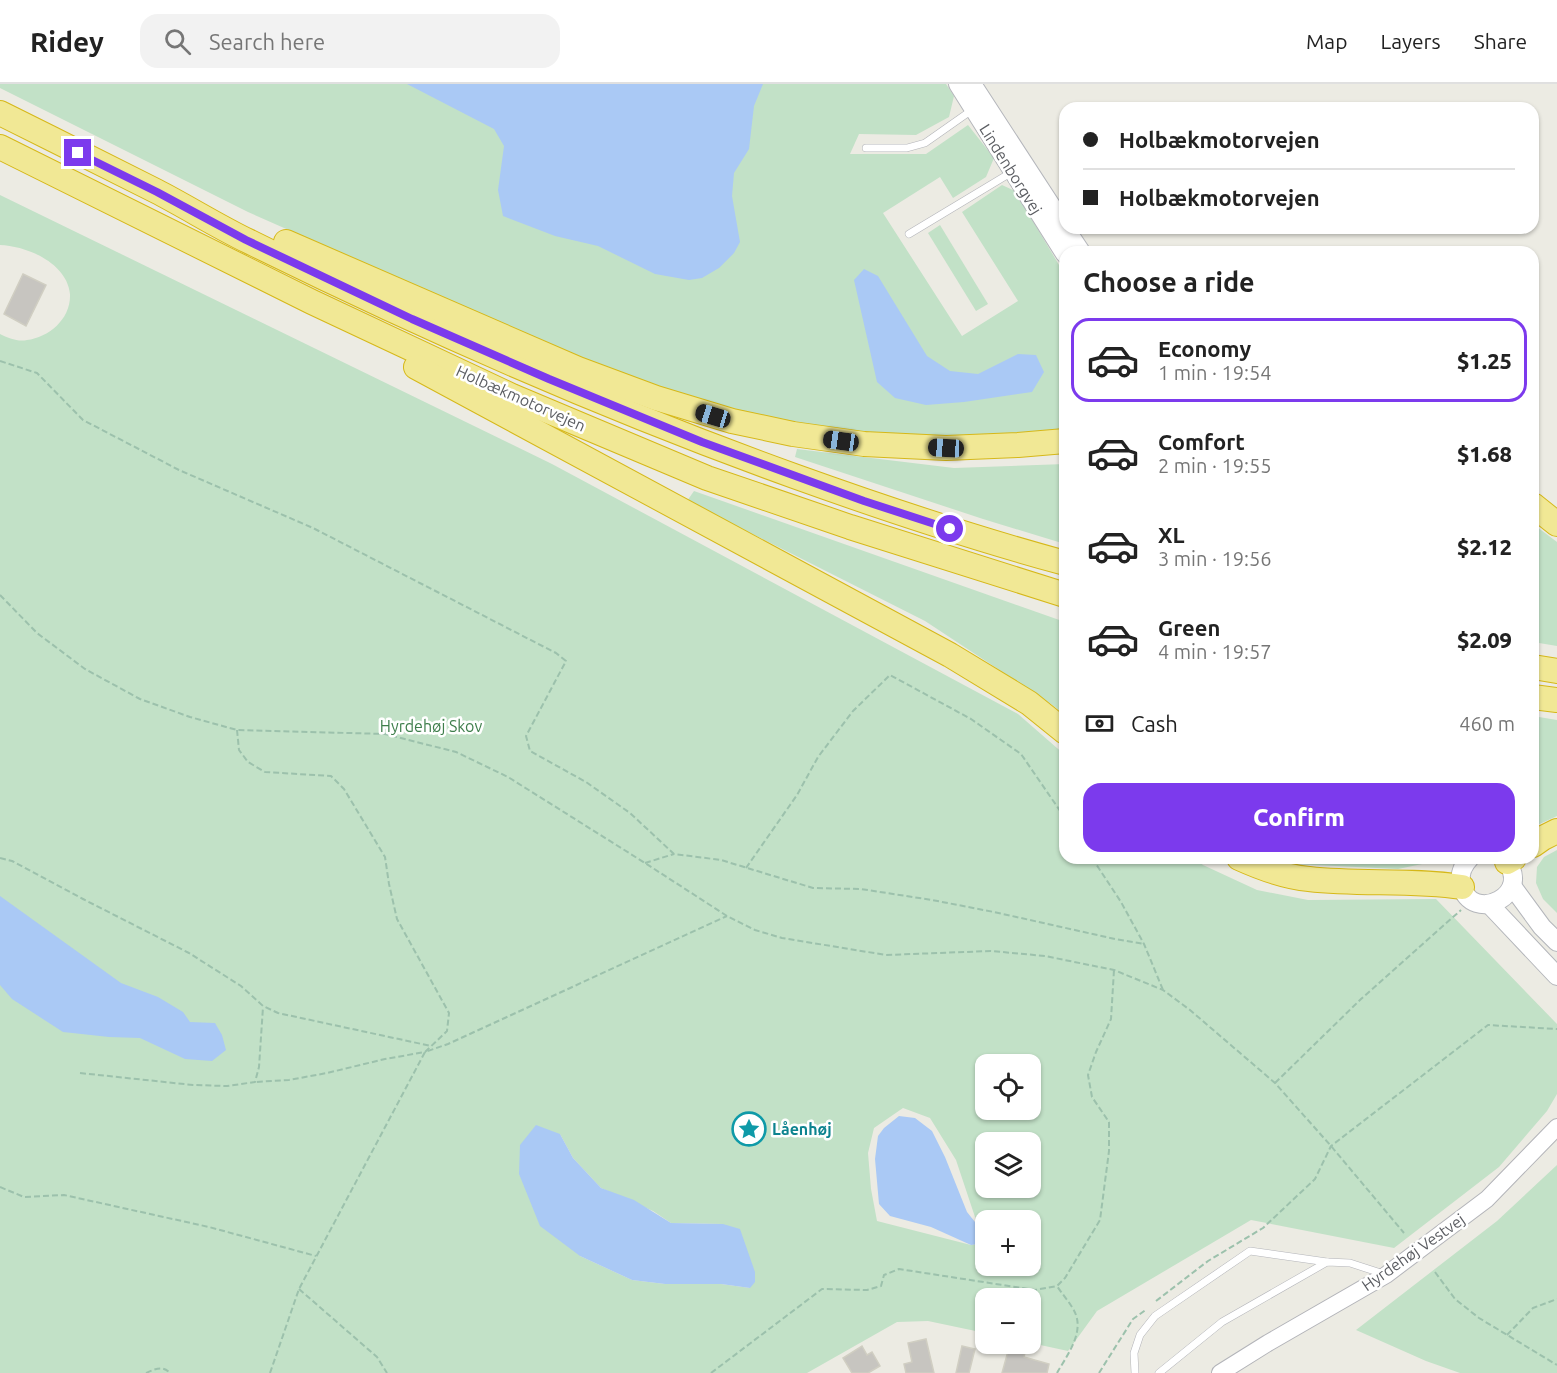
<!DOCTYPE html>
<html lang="en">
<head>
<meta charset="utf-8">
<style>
  :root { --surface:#fff; --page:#f2f2f2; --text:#222; --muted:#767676; --line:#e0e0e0; --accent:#7c3aed }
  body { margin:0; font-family:Ubuntu,sans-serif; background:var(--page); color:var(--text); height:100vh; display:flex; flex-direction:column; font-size:22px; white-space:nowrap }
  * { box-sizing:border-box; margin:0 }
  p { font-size:20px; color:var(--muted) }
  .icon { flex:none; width:33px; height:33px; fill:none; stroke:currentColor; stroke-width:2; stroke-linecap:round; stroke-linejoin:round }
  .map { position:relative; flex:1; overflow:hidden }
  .panel { position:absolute; left:1059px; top:162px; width:480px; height:618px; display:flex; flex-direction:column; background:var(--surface); border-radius:18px; box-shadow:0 2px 4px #0004 }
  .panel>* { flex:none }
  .top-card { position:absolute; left:1059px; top:18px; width:480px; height:132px; border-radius:18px; box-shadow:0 2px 4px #0004; display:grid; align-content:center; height:132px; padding:0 24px; background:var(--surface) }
  .buttons { position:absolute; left:975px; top:970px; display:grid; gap:12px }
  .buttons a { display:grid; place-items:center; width:66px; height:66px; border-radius:12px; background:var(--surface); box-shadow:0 2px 4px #0004; font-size:30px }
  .end { position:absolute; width:27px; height:27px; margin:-14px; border:8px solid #7c3aed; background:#fff; box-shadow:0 0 0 3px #fff }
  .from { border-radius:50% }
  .car { position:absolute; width:18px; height:36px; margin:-18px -9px; border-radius:8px; box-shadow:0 0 4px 2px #0007; background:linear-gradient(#222 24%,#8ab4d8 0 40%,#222 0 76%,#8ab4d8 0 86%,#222 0) }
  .top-card b { display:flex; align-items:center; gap:21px; height:57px; font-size:22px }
  .top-card b+b { border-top:2px solid var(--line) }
  .top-card i { width:15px; height:15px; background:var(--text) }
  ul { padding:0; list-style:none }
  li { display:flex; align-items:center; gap:18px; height:84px; margin:0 12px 9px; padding:0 12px; border:3px solid transparent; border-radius:18px }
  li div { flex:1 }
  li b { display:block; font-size:22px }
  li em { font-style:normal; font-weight:800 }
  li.selected { border-color:var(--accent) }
  li>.icon { width:54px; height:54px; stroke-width:1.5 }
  h2 { padding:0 24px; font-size:27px; line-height:72px }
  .pay { display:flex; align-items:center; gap:15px; height:66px; padding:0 24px; font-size:22px }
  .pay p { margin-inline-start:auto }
  .primary-button { display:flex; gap:12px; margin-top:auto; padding:12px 24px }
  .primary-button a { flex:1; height:69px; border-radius:18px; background:var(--accent); color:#fff; font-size:24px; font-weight:800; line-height:69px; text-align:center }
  header { display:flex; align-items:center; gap:36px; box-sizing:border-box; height:84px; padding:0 30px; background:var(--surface); border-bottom:2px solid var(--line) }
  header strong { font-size:28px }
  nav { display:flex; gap:33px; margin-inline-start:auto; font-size:21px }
  .search { width:420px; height:54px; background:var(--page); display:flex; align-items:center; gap:15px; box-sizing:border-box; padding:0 21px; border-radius:18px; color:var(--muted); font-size:22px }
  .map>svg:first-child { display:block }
</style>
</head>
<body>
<header>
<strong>Ridey</strong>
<div class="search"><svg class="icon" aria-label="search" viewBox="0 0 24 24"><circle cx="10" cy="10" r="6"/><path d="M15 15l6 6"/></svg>Search here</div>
<nav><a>Map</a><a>Layers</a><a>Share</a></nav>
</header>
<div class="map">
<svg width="1557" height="1289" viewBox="0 0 1557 1289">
  <rect width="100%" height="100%" fill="#ecebe3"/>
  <g fill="#c2e1c7" fill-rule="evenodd">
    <polygon points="0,0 946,0 954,12 949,33 916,51 859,50 850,70 926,70 968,41 994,74 986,93 953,114 940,93 883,129 962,252 1018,217 962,128 1002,101 1015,107 1065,191 1065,349 943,354 866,349 805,340 700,318 574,272 248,128 0,4"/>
    <path d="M0,111L552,380L1018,630L1065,671V774H1194L1203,781L1257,806L1308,816L1436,815L1557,940V1010L1547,1027L1499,1083L1394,1164L1251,1136L1097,1227L1068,1267L1031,1259L1030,1215H986L985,1249L928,1237L897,1238L807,1289H0V250C8,254 18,258 27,256C49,253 71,235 70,210C67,179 27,162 0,161ZM986,981H1030V1026H986ZM903,1024L930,1034L956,1076L975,1133L985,1140L986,1137H1030V1182H986L985,1148L979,1160L971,1161L877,1137L871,1105L868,1069L874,1044ZM560,1050L573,1074L601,1104L653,1127L671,1139L723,1140L750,1204L721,1200H665L632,1196L580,1172ZM986,1059H1030V1104H986Z"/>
    <polygon points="940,141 988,220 976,227 928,149"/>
    <polygon points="797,365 954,384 1065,380 1065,460 983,435 795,373"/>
    <polygon points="694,407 1065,538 1065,631 1051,620 925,537 687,417"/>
    <polygon points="1533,440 1557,458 1557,562 1533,558"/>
    <polygon points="1533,632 1557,636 1557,732 1533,743"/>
    <polygon points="1557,766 1557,829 1543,815 1536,799 1537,783 1544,773"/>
    <polygon points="1281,774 1431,774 1427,779 1398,785 1293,780"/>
    <polygon points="1557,1081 1557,1289 1460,1289 1426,1277 1356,1246 1497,1137"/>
  </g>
  <g fill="#aac9f5">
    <polygon points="407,0 763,0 754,22 749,65 734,89 732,112 740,158 734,169 719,184 702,194 689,196 655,190 598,162 555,152 503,132 498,106 504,62 494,45"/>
    <polygon points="864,185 878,192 927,272 950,287 978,290 1018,270 1036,271 1044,288 1032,308 964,318 926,321 895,314 877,298 854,196"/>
    <polygon points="0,812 121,899 158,913 183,928 190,938 215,939 222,951 226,966 212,977 185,975 140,954 109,953 63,948 12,915 0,901"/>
    <polygon points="899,1032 915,1034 932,1047 945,1073 967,1128 979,1143 979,1160 971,1161 931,1143 890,1132 879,1120 875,1075 878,1052 884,1044"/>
    <polygon points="536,1041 560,1050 573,1074 601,1104 634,1116 671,1139 723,1140 740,1145 755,1188 755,1198 750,1204 721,1200 665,1200 632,1196 580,1172 540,1142 519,1090 520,1061"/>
  </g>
  <g fill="#c7c5c0" stroke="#d0cec2" stroke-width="1.5">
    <polygon points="23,190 46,201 26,242 4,230"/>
    <polygon points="926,1255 934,1289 906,1289 904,1280 912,1278 908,1259"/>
    <polygon points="1010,1260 1026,1264 1024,1273 1049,1280 1047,1289 1002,1289"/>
    <polygon points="862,1262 867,1271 872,1268 880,1282 868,1289 852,1289 843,1274"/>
    <polygon points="962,1262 975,1265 969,1289 956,1289"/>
  </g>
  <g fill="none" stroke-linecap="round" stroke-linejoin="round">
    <defs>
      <g id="service">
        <polyline points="866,64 907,64 925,59 972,26"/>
        <polyline points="909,150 1012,88"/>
        <polyline points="1135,1289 1134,1269 1140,1251 1155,1232 1250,1167 1327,1178"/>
        <polyline points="1159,1289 1222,1238 1327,1178 1350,1179 1384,1190"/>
      </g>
      <polyline id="tertiary" points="1220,1289 1268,1259 1386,1191 1487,1115 1557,1043"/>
      <g id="secondary">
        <polyline points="958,0 1065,170"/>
        <polyline points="972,0 1065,143"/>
        <polyline points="1065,144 1081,168"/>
        <path d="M1470,774C1463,781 1459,789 1461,800C1471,843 1538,809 1503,774"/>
        <polyline points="1512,802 1542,843 1557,858"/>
        <polyline points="1489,820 1557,892"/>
      </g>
      <g id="motorway">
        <path d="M0,29C52,55 105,81 156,107C187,123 217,142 248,157C426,245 608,325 794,392C883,424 973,454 1065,479"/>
        <polyline points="0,63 312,218 512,312 707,394 850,443 1065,511"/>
        <polyline points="286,158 578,285 656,314 732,337 793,350 864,360 946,364 1018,361 1065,357"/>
        <polyline points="416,283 950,571 1029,619 1065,648"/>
        <polyline points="1533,421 1557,440"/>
        <polyline points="1533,583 1557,587"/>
        <polyline points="1533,613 1557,616"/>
        <polyline points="1533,761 1543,754 1557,747"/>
        <path d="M1239,774C1261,784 1285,793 1309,795C1360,801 1411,795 1462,803"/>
        <polyline points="1507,778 1514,774"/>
      </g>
    </defs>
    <use href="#service" stroke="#b3b4b9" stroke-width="8"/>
    <use href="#tertiary" stroke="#b3b4b9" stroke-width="18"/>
    <use href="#secondary" stroke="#b4b6bb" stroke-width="20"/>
    <use href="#motorway" stroke="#d6b819" stroke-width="26"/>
    <g stroke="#9cc1ac" stroke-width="2" stroke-dasharray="6 3" stroke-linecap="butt">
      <polyline points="0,277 37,289 83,336 179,386 313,444 556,569 566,577 526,652 530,667 586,698 630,729 674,770 721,776 813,804 861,805 932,816 994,828 1115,855 1144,860"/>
      <polyline points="0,511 37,549 85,585 140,615 190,633 237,646 385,650 456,668 508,693 645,779 727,832 755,846 782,854 886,871 991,867 1045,872 1114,886 1163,906 1190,926 1275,999 1331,1062 1404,1149"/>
      <polyline points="237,646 239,666 248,678 265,688 331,692 344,705 385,773 389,800 397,835 449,929 447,947 425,968 385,975 327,989 289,996 255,998"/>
      <polyline points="0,774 12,777 83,815 189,869 241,902 263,922 278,929 431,962"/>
      <polyline points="1092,774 1121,818 1144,860 1163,906"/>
      <polyline points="645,779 674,770"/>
      <polyline points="746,784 797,711 818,673 853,627 890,591 971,635 1021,670 1065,734"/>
      <polyline points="80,989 193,1001 227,1002 255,998 259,983 263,923"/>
      <polyline points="1275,999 1361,915 1461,826"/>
      <polyline points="0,1103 24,1113 64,1111 209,1143 316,1172"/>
      <polyline points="1435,1188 1455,1215 1479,1234 1557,1281"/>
      <polyline points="299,1205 377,1273 387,1289"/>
      <polyline points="1156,1217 1208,1177 1263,1144 1315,1095 1331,1062 1488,941 1557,945"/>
      <polyline points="1507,1251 1533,1224 1557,1215"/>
      <path d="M146,1289C155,1285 163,1281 170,1289"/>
      <polyline points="270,1289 299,1205 425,968 448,960 727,832"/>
      <polyline points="711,1289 822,1205 867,1206 881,1202 884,1191 899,1185 1035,1206 1057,1202 1065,1194 1100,1136 1109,1067 1109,1038 1092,1013 1088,991 1096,968 1111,935 1114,886"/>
      <path d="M1057,1289C1066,1273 1083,1251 1076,1231C1073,1222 1062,1210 1057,1202"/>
      <polyline points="1099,1289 1133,1235 1147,1225"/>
    </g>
    <use href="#service" stroke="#fff" stroke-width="7"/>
    <use href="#tertiary" stroke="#fff" stroke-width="16"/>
    <use href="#secondary" stroke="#fff" stroke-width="18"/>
    <use href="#motorway" stroke="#f1e895" stroke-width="24"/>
  </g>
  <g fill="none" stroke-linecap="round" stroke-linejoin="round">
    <polyline stroke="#7c3aed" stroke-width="8" points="78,69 157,108 246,156 412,235 549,295 702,358 864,417 950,445"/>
  </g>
  <defs>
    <symbol id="sight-ring" viewBox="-11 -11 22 22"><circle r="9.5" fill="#fff" stroke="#0f9aa8" stroke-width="1.5"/><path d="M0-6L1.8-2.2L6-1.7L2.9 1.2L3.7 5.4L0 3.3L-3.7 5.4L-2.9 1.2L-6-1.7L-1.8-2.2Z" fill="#0f9aa8"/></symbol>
  </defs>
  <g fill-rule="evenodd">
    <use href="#sight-ring" x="730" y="1026" width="38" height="38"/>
  </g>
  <g text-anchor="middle" stroke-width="5" stroke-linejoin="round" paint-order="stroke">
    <g font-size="16" fill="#5b5d62" stroke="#fff">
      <text transform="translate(1011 85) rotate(58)" y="6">Lindenborgvej</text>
      <text transform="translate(521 314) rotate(24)" y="6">Holbækmotorvejen</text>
      <text transform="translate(1413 1168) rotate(-35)" y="6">Hyrdehøj Vestvej</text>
    </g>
    <g font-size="16" fill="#3e7e4b" stroke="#fff">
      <text x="431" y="648">Hyrdehøj Skov</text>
    </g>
    <g font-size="16" font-weight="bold" fill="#0d838f" stroke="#fff" text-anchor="start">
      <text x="772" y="1051">Låenhøj</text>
    </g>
  </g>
</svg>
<div class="buttons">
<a><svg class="icon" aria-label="locate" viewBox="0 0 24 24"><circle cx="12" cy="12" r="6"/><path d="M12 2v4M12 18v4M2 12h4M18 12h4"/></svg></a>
<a><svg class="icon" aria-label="layers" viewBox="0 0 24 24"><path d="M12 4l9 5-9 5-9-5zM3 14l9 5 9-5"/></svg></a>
<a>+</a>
<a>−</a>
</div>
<i class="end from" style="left:950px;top:445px"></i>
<i class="end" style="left:78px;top:69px"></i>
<i class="car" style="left:713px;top:332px;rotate:287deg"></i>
<i class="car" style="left:841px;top:357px;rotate:278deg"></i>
<i class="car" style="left:946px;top:364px;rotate:273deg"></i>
<div class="top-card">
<b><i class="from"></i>Holbækmotorvejen</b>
<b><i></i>Holbækmotorvejen</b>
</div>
<section class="panel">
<h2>Choose a ride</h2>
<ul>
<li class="selected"><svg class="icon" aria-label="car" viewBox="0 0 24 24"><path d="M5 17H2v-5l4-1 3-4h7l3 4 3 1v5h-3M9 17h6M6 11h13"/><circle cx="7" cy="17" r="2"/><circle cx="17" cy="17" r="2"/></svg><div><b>Economy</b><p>1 min · 19:54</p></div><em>$1.25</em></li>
<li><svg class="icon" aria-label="car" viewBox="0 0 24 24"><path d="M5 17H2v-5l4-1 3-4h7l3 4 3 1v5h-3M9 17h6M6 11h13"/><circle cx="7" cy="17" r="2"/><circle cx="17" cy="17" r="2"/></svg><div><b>Comfort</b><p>2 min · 19:55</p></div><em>$1.68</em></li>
<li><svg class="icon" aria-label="car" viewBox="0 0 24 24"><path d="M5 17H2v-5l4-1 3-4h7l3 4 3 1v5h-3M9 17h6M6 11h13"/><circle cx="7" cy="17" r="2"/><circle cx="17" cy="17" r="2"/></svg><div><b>XL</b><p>3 min · 19:56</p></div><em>$2.12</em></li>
<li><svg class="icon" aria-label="car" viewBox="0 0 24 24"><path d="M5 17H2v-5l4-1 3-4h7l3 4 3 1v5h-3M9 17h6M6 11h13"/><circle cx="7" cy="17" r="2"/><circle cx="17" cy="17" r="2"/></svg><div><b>Green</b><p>4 min · 19:57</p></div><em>$2.09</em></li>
</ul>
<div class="pay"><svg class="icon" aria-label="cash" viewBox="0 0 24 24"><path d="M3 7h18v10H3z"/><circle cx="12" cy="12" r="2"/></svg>Cash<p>460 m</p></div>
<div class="primary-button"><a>Confirm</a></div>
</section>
</div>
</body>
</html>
